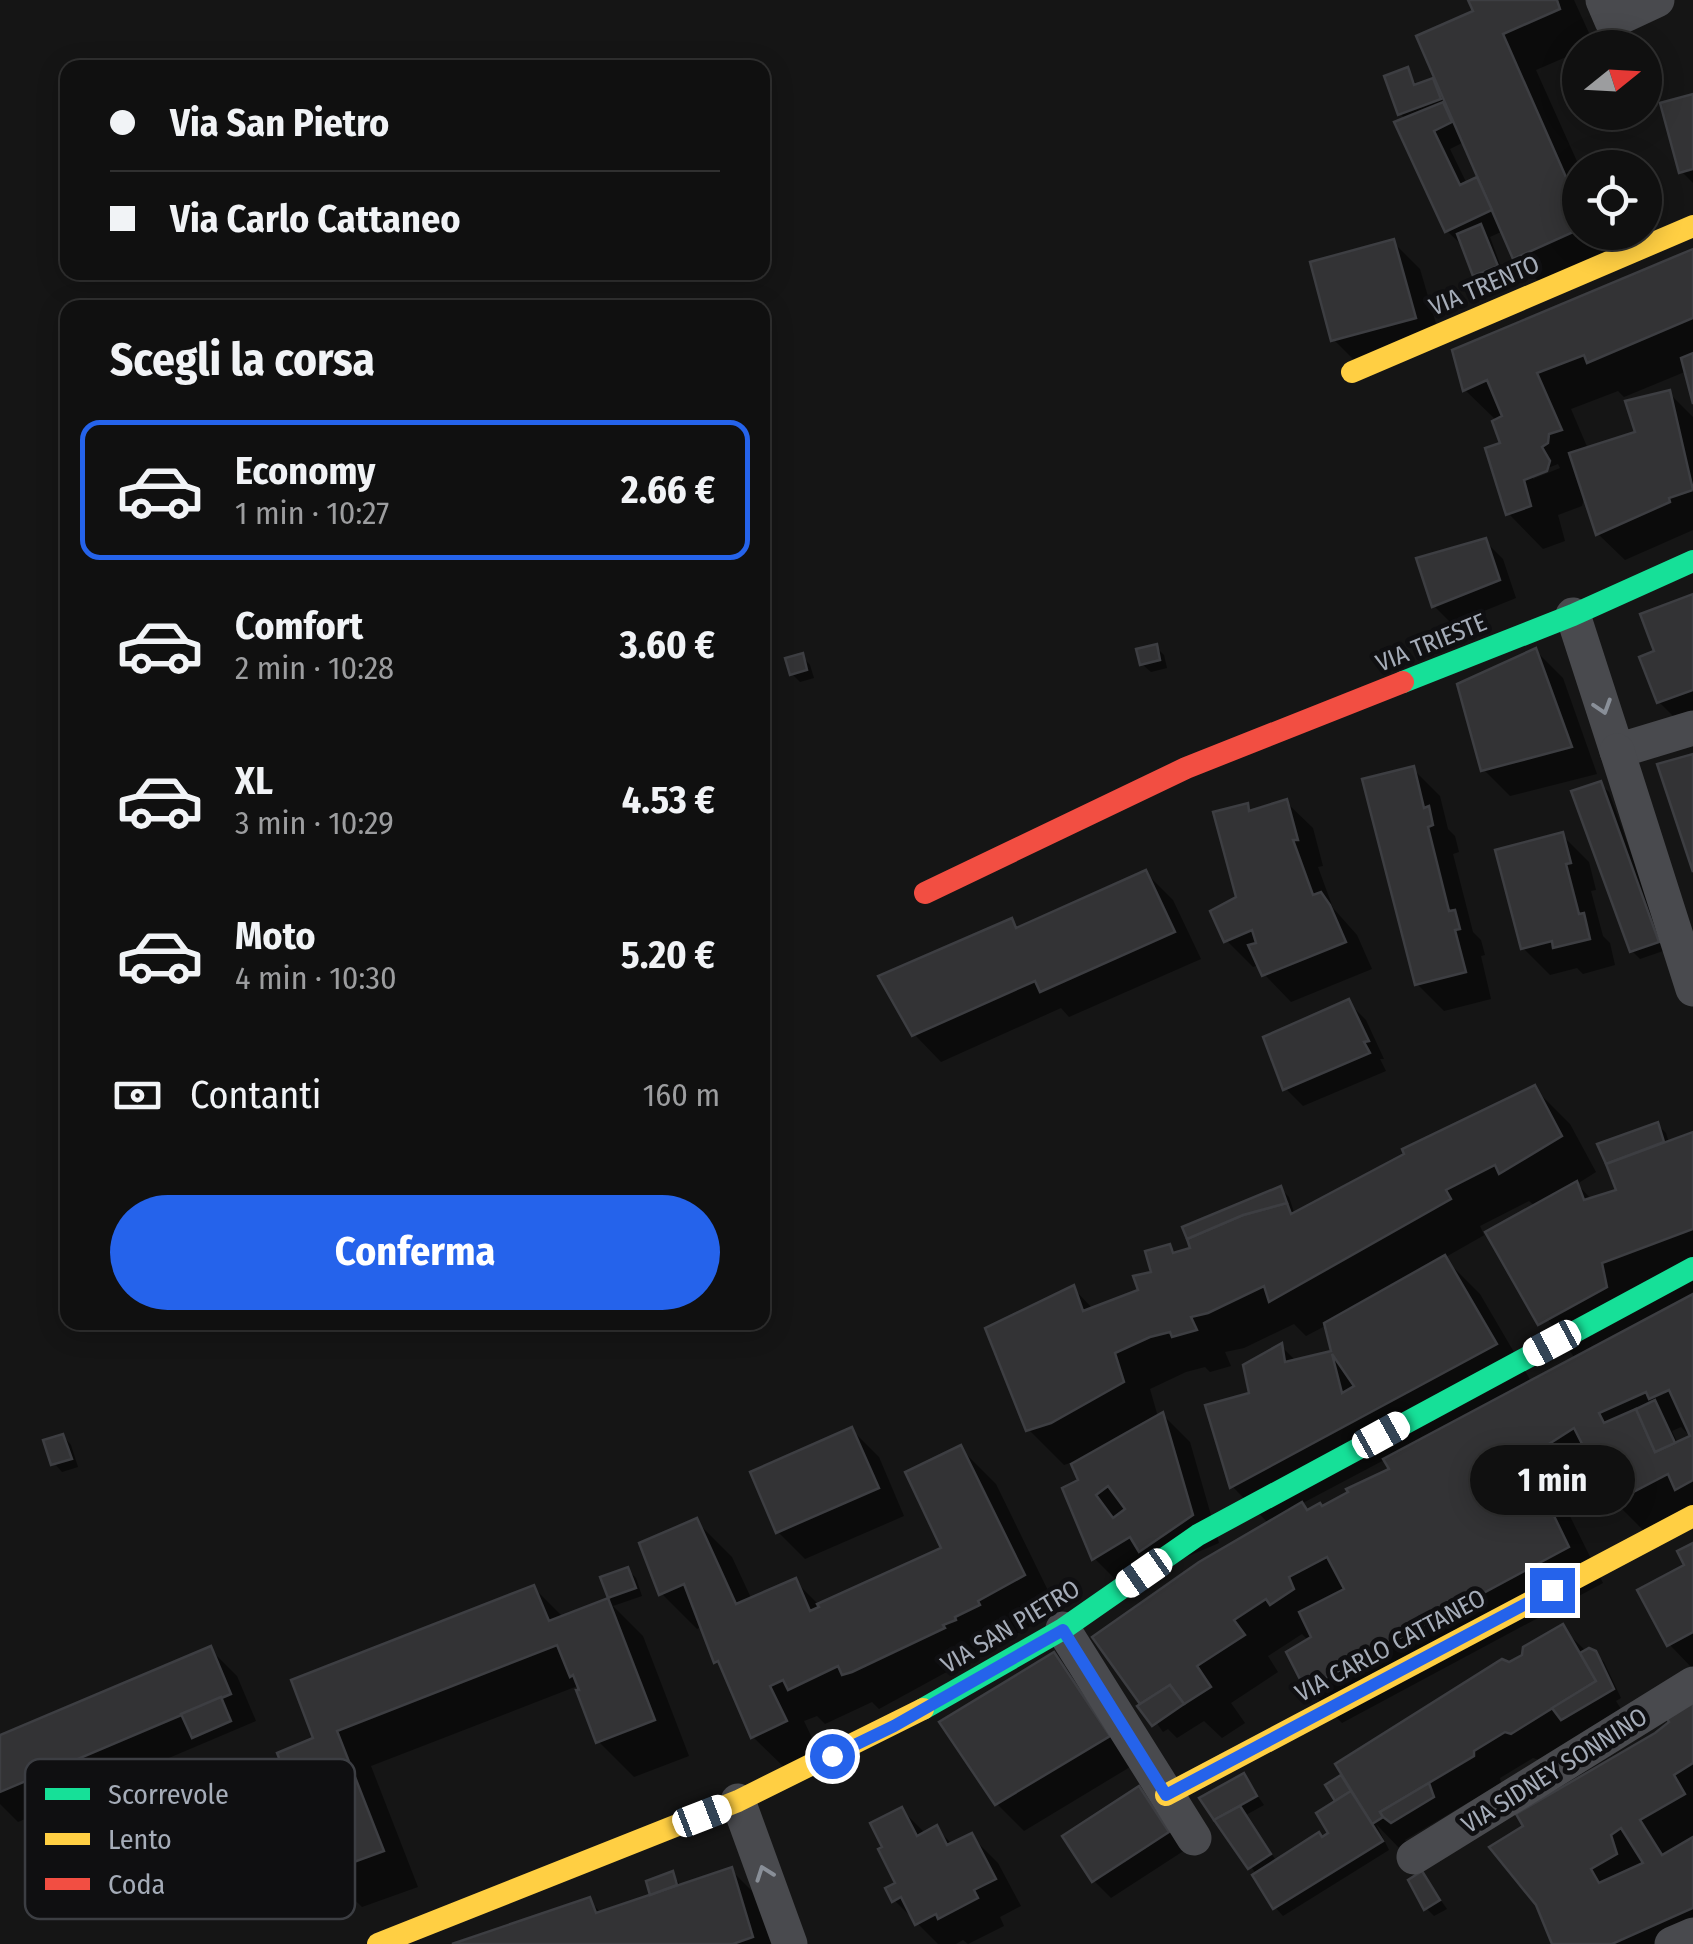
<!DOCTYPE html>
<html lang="it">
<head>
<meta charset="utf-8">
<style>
  :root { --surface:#101010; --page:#1e1e1e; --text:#f1f3f6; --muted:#9c9d9f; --line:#303030; --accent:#2563eb }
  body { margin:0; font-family:"Fira Sans Condensed",sans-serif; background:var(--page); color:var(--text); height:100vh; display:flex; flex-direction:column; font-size:38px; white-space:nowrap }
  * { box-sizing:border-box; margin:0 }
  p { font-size:32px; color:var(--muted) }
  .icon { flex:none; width:55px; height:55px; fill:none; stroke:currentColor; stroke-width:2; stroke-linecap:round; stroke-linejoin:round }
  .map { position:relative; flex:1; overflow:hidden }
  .details { position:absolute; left:60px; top:300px; width:710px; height:1030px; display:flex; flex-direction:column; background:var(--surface); border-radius:20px; box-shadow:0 5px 25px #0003,0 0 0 2px var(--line) }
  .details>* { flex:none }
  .top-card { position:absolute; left:60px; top:60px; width:710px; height:220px; border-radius:20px; box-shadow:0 5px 25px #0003,0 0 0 2px var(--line); display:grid; align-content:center; height:220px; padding:0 50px; background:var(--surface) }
  .needle { width:65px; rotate:72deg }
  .buttons { position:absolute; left:1562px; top:30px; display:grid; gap:20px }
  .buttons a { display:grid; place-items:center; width:100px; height:100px; border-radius:50%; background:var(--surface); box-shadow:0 5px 25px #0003,0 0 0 2px var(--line); font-size:50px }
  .end { position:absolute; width:45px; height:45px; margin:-22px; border:12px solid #2563eb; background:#fff; box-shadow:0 0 0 5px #fff }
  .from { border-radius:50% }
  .bubble { position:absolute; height:70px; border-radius:35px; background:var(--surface); box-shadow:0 5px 25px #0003,0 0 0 2px var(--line); font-size:32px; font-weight:700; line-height:70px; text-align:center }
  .car { position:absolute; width:30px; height:60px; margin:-30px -15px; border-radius:12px; box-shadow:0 0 8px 2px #0007; background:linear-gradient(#fff 24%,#345 0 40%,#fff 0 76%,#345 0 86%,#fff 0) }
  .top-card b { display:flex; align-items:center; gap:35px; height:95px; font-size:38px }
  .top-card b+b { border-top:2px solid var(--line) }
  .top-card i { width:25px; height:25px; background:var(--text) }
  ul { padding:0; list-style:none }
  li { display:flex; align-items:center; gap:30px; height:140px; margin:0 20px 15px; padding:0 30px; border:5px solid transparent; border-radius:20px }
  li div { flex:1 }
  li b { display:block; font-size:38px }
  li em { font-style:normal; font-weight:700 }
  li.current { border-color:var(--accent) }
  li>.icon { width:90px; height:90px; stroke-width:1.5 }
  h2 { padding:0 50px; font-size:45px; line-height:120px }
  .pay { display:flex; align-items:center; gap:25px; height:110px; padding:0 50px; font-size:38px }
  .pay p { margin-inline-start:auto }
  .cta { display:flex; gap:20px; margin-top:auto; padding:20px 50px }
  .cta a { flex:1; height:115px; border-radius:60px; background:var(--accent); color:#fff; font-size:40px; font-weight:700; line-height:115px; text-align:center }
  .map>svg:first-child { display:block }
</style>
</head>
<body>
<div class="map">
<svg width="1693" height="1944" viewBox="0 0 1693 1944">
  <rect width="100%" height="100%" fill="#151515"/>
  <g fill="#0007" fill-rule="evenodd">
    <path d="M1471,0H1574L1594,44L1580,48V51L1536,70L1580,168V232H1608L1621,262L1550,293L1515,258L1503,231L1490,237L1504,275L1483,283L1475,274L1465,248L1447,231L1406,120L1400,113L1407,70L1418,87L1432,81L1442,91L1476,12ZM1464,142L1484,188L1476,180L1467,184L1450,149Z"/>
    <polygon points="1693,97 1693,183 1682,172"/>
    <polygon points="1393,242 1420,269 1442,344 1361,367 1334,340"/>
    <path d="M1693,251V394L1687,371L1624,397L1618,391L1571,409L1588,449L1638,434L1669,393L1693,417V530L1625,560L1598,534L1585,494L1582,506L1558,515L1565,541L1543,549L1508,513L1504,445L1497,421L1465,390ZM1558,464L1560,468L1533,479V474Z"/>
    <polygon points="1485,541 1503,559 1516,598 1452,624 1434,606"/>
    <polygon points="1693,597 1693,726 1686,729 1659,702 1658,653"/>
    <polygon points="1156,647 1164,655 1167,668 1151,672 1142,664"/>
    <polygon points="1536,651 1563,678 1597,774 1510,796 1483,769"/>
    <polygon points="802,656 810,665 814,678 800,682 792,674"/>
    <polygon points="1413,769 1440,796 1448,829 1455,836 1459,852 1453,854 1473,932 1481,940 1485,955 1481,956 1491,999 1444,1011 1417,984"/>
    <polygon points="1600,784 1609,792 1666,950 1640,959 1632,951"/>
    <polygon points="1286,802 1313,828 1323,866 1318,867 1333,908 1357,935 1372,969 1291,1002 1264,974 1259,965 1253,967 1226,940 1238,899 1247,806 1253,812"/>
    <polygon points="1562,835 1589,862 1596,890 1591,891 1603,936 1610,943 1615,965 1583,974 1577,968 1550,975 1523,948"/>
    <polygon points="1146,873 1173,900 1201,959 1069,1017 1061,1008 941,1062 914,1034 1012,921 1020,929"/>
    <polygon points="1348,1002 1366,1020 1384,1059 1380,1059 1386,1071 1303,1106 1285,1088"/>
    <path d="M1534,1088L1570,1124L1596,1172L1577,1184L1592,1200L1619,1191L1600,1145L1658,1125L1666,1133L1669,1143L1693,1134V1437L1691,1431L1687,1433L1681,1427L1672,1431L1678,1444L1693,1437V1515L1650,1537L1614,1501L1599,1470L1583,1480L1586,1487L1562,1500L1603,1583L1342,1723L1307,1687L1309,1641L1302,1634L1268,1656L1278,1672L1231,1703L1245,1723L1222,1738L1204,1721L1177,1738L1168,1729L1163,1732L1096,1637L1269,1524L1233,1487L1208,1407L1252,1395L1281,1346L1297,1362L1335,1353L1327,1325L1306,1336L1294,1324L1244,1348L1225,1352L1231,1366L1210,1372L1205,1367L1186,1372L1150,1389L1158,1417L1163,1415L1190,1442L1219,1543L1121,1585L1094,1558L1081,1481L1073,1462L1064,1465L1028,1429L1073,1288L1094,1310L1142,1291L1170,1247L1177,1254L1193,1250L1281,1189L1289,1197L1295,1215ZM1529,1201L1536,1207L1484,1235L1480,1226ZM1488,1233L1576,1360L1532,1383L1480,1294L1444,1258ZM1386,1459L1392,1470L1322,1509L1309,1512L1301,1504Z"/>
    <polygon points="852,1430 879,1457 904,1516 805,1559 778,1532"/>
    <polygon points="63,1436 71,1445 78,1467 62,1472 54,1463"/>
    <polygon points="960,1448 996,1484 1058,1611 879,1709 872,1702 825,1724 817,1716 804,1721 821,1757 789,1772 753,1737 703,1626 697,1629 661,1593 696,1521 732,1557 752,1600 795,1581 819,1605 944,1549"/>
    <polygon points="1693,1546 1693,1669 1669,1644"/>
    <polygon points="628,1570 636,1578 642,1596 613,1606 643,1636 689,1756 634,1777 599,1742 580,1685 371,1766 418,1887 362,1907 326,1872 317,1739 534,1588 564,1618 611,1599 603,1579"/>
    <polygon points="1562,1628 1587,1652 1595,1653 1604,1662 1621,1698 1616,1701 1621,1709 1539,1760 1533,1758 1500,1778 1501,1783 1405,1840 1408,1845 1401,1850 1376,1824 1389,1850 1283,1916 1275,1907 1257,1875 1202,1799 1244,1776 1264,1805 1246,1815 1277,1862 1332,1834 1339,1802 1328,1786 1340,1778 1349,1787"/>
    <polygon points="210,1649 237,1676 256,1721 18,1822 0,1804 0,1738"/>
    <polygon points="1054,1656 1081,1683 1135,1764 1024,1831 997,1804"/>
    <polygon points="1693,1705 1693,1944 1555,1944 1538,1904 1673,1723"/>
    <polygon points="1156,1807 1185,1850 1111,1898 1094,1881"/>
    <polygon points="902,1810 926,1834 936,1828 953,1845 971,1836 998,1863 1021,1906 1000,1917 1004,1926 968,1944 963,1940 956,1944 938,1944 894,1900 899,1884"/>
    <polygon points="731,1870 767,1906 778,1944 460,1944 589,1900 602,1914 655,1896 672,1874 682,1887"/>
    <polygon points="1422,1874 1447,1909 1434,1916 1426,1908"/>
  </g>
  <g fill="#333335" stroke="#3d3e42" stroke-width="2.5" fill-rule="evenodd">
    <polygon points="1468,0 1557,0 1560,9 1503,34 1580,209 1580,229 1513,259 1416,36 1473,11"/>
    <polygon points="1408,67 1414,85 1433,78 1441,99 1398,115 1384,76"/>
    <polygon points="1693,94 1693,169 1679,173 1660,103"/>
    <polygon points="1443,102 1452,122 1434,131 1460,185 1477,177 1492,210 1445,232 1394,122"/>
    <polygon points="1481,224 1498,266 1473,276 1457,234"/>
    <polygon points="1394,239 1416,318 1331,341 1310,262"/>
    <polygon points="1693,249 1693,318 1587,363 1584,355 1537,373 1562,430 1549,434 1548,443 1542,447 1550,461 1547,471 1524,480 1531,506 1506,515 1485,448 1500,443 1492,421 1502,416 1487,380 1463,391 1452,350"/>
    <polygon points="1693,353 1693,404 1681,358"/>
    <polygon points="1670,390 1693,490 1669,498 1670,502 1596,535 1569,453 1635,432 1625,401"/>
    <polygon points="1486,538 1500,580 1432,607 1416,558"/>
    <polygon points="1693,594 1693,690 1657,703 1639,657 1654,651 1640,614"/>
    <polygon points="1157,644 1160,660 1140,665 1136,649"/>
    <polygon points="1536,648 1572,747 1481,771 1457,684"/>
    <polygon points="803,653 807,670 790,675 785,658"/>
    <polygon points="1693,754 1693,872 1657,764"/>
    <polygon points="1414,766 1424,808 1429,806 1433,825 1428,827 1449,911 1455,910 1460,929 1455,930 1466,972 1415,985 1362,779"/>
    <polygon points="1601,781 1659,942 1630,952 1571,791"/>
    <polygon points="1287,799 1298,840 1293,840 1313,895 1321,892 1330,905 1346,942 1262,976 1248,945 1256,943 1252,930 1224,942 1210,911 1236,897 1213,812 1248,803 1249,811"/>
    <polygon points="1563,832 1571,863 1566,864 1579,914 1584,913 1590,939 1553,948 1552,941 1521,949 1495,850"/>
    <polygon points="1146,870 1175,932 1040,992 1035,981 912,1036 878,976 1012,918 1016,928"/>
    <polygon points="1349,999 1369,1041 1364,1042 1370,1053 1283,1090 1263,1037"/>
    <polygon points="1535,1085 1562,1136 1499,1174 1495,1165 1446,1190 1451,1199 1269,1302 1264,1286 1208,1313 1191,1317 1197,1330 1172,1337 1170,1332 1150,1337 1115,1353 1124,1382 1051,1423 1026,1431 985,1328 1074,1285 1083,1311 1138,1290 1133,1276 1151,1272 1145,1251 1170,1244 1173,1253 1190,1248 1187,1239 1243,1215 1287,1203 1291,1214 1404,1154 1402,1149"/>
    <polygon points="1658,1122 1664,1142 1606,1164 1597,1144"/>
    <polygon points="1693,1132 1693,1229 1602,1263 1607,1287 1538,1325 1485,1232 1577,1181 1584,1200 1616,1190 1606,1164"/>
    <polygon points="1281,1186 1287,1203 1243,1215 1187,1239 1182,1227"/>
    <path d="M1445,1255L1497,1344L1230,1488L1205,1405L1249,1393L1243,1365L1282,1343L1285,1362L1331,1351L1324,1323ZM1332,1354L1354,1386L1342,1393Z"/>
    <path d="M1693,1294V1480L1675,1490L1668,1474L1612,1503L1574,1428L1549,1444L1553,1451L1529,1464L1569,1547L1305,1689L1286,1652L1311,1637L1299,1612L1344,1589L1327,1557L1289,1577L1294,1589L1270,1605L1266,1599L1234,1620L1245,1635L1197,1666L1211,1687L1184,1704L1170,1685L1140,1704L1092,1637L1199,1562L1302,1502L1307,1510L1320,1503L1322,1506L1348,1492L1346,1489L1389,1469L1383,1459ZM1669,1390L1690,1436L1655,1452L1636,1409L1604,1423L1599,1413L1646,1392L1649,1399Z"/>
    <polygon points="1655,1400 1675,1443 1655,1452 1636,1409"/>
    <path d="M1163,1412L1193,1515L1139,1552L1130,1537L1092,1560L1062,1488L1078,1480L1071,1464ZM1108,1486L1125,1509L1113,1518L1096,1495Z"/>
    <polygon points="852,1427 879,1488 776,1533 750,1472"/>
    <polygon points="63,1434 72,1459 51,1465 43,1440"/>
    <polygon points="961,1445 1025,1575 978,1601 980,1605 955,1617 956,1620 943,1625 945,1628 852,1672 842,1675 838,1666 788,1690 783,1680 770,1686 787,1721 751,1738 718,1661 714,1663 684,1584 659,1595 639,1543 697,1518 736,1604 796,1578 810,1611 819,1607 817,1604 941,1548 905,1472"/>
    <polygon points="1693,1543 1693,1632 1667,1646 1637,1590 1684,1565 1677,1551"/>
    <polygon points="628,1567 636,1588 608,1598 600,1577"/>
    <polygon points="534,1585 549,1621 608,1598 655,1720 596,1743 576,1690 579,1690 573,1675 570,1677 557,1645 337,1731 384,1851 324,1873 277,1753 313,1738 291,1680"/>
    <polygon points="1563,1624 1596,1681 1511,1734 1505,1732 1474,1751 1474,1756 1380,1812 1383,1817 1372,1824 1335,1764 1502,1659 1509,1662 1522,1655 1523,1647"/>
    <polygon points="211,1646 231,1694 0,1792 0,1735"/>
    <polygon points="1589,1648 1596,1651 1614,1689 1561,1720 1552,1708 1596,1681 1580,1653"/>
    <polygon points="1054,1652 1110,1736 995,1805 939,1722"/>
    <polygon points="1170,1685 1184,1704 1152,1726 1137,1706"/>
    <polygon points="221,1697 231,1721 192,1738 181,1714"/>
    <path d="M1693,1702V1763L1674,1775L1685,1794L1640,1820L1662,1855L1693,1837V1908L1612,1944H1552L1536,1905L1489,1847L1523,1826L1516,1814L1655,1733L1669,1722L1666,1717ZM1621,1828L1643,1863L1599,1883L1591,1869L1617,1854L1611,1835Z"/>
    <polygon points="1244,1773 1257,1796 1214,1820 1199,1798"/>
    <polygon points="1341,1775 1351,1791 1335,1801 1325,1785"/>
    <polygon points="1429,1783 1434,1797 1391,1823 1383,1817 1380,1812"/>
    <polygon points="1139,1786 1169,1832 1092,1882 1062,1836"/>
    <polygon points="1351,1791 1383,1841 1273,1909 1252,1875 1319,1832 1322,1837 1328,1833 1316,1813"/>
    <polygon points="1240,1806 1271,1854 1248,1869 1214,1820"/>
    <polygon points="902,1807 917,1836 937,1825 947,1845 972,1833 996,1879 974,1890 978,1898 938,1919 936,1914 915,1925 901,1897 892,1902 885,1888 895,1883 878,1849 882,1847 870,1823"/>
    <polygon points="732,1867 753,1937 733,1944 452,1944 590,1897 596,1913"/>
    <polygon points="673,1871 677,1885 650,1895 646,1881"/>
    <polygon points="1422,1871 1440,1900 1424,1910 1408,1880"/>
  </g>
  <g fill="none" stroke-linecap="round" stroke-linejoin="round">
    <g stroke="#494a4e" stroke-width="35">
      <polyline points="1603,0 1612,21 1657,0"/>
      <polyline points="1573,615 1617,751 1693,728"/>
      <polyline points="1617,751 1693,989"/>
      <polyline points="1063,1629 1194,1838"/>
      <polyline points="738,1801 790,1944"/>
      <polyline points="1414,1857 1693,1684"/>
      <polyline points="1672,1944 1693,1935"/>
    </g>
    <g stroke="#16e098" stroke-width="22">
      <polyline points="1403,682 1573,615 1693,561"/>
      <polyline points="923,1709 1063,1629 1198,1535 1693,1268"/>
    </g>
    <g stroke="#ffcf43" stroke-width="22">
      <polyline points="1352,372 1693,226"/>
      <polyline points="1166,1795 1693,1516"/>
      <polyline points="378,1944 738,1801 923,1709"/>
    </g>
    <polyline stroke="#f24e42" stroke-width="22" points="925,893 1186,768 1403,682"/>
  </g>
  <defs><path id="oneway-chevron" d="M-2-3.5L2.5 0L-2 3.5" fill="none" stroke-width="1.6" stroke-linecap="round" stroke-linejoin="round" transform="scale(2.5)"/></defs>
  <g stroke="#898f98">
    <use href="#oneway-chevron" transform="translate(1603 707) rotate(72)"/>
    <use href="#oneway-chevron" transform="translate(764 1873) rotate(-110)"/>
  </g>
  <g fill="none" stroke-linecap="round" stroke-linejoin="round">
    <polyline stroke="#2563eb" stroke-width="12" points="832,1756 894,1726 1063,1630 1166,1795 1552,1590"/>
  </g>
  <g text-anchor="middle" stroke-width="9" stroke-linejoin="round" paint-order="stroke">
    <g font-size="25" fill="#a5acb8" stroke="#0f0f11">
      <text transform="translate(1484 285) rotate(-23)" y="9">VIA TRENTO</text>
      <text transform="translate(1431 642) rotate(-22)" y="9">VIA TRIESTE</text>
      <text transform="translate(1010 1626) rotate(-31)" y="9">VIA SAN PIETRO</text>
      <text transform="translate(1390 1645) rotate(-28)" y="9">VIA CARLO CATTANEO</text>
      <text transform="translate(1554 1770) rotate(-32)" y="9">VIA SIDNEY SONNINO</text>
    </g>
  </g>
  <rect x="25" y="1759" width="330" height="160" rx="15" fill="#0f0f11" stroke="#3c3e43" stroke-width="2.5"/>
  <rect x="45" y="1788" width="45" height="12" fill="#16e098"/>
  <rect x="45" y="1833" width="45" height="12" fill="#ffcf43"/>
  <rect x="45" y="1878" width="45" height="12" fill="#f24e42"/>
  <g font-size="28" fill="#a5acb8">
    <text x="108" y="1804">Scorrevole</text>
    <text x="108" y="1849">Lento</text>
    <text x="108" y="1894">Coda</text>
  </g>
</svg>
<div class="buttons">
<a><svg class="needle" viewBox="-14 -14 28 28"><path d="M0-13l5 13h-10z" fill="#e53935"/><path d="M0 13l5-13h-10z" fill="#9c9d9f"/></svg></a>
<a><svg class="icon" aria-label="locate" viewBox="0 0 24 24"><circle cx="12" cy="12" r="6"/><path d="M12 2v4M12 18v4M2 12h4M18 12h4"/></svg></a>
</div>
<i class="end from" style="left:832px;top:1756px"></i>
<i class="end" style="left:1552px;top:1590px"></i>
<div class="bubble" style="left:1470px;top:1445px;width:165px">1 min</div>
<i class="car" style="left:1552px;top:1343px;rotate:242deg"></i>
<i class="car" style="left:1381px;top:1435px;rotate:61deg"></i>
<i class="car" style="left:1144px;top:1573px;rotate:235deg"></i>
<i class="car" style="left:702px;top:1816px;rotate:69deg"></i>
<div class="top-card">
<b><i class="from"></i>Via San Pietro</b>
<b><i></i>Via Carlo Cattaneo</b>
</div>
<section class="details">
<h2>Scegli la corsa</h2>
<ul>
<li class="current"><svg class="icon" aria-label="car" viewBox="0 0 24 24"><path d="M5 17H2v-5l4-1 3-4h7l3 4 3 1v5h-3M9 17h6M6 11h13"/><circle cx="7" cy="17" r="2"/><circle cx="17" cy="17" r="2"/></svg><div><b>Economy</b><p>1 min · 10:27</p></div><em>2.66 €</em></li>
<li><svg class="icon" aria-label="car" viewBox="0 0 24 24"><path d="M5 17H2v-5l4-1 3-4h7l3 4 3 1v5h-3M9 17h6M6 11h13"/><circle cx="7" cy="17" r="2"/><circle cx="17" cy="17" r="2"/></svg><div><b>Comfort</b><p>2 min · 10:28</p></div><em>3.60 €</em></li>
<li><svg class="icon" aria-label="car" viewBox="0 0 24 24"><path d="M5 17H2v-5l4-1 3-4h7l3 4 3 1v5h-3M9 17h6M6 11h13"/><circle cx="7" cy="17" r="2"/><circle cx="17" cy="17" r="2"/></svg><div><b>XL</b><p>3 min · 10:29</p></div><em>4.53 €</em></li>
<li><svg class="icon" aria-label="car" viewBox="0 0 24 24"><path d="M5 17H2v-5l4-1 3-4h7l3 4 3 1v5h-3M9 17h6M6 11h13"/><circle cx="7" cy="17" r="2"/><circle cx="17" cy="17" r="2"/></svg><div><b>Moto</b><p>4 min · 10:30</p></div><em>5.20 €</em></li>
</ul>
<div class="pay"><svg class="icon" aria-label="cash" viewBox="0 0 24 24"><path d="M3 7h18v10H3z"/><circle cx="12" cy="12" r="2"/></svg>Contanti<p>160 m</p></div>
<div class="cta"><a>Conferma</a></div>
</section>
</div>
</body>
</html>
